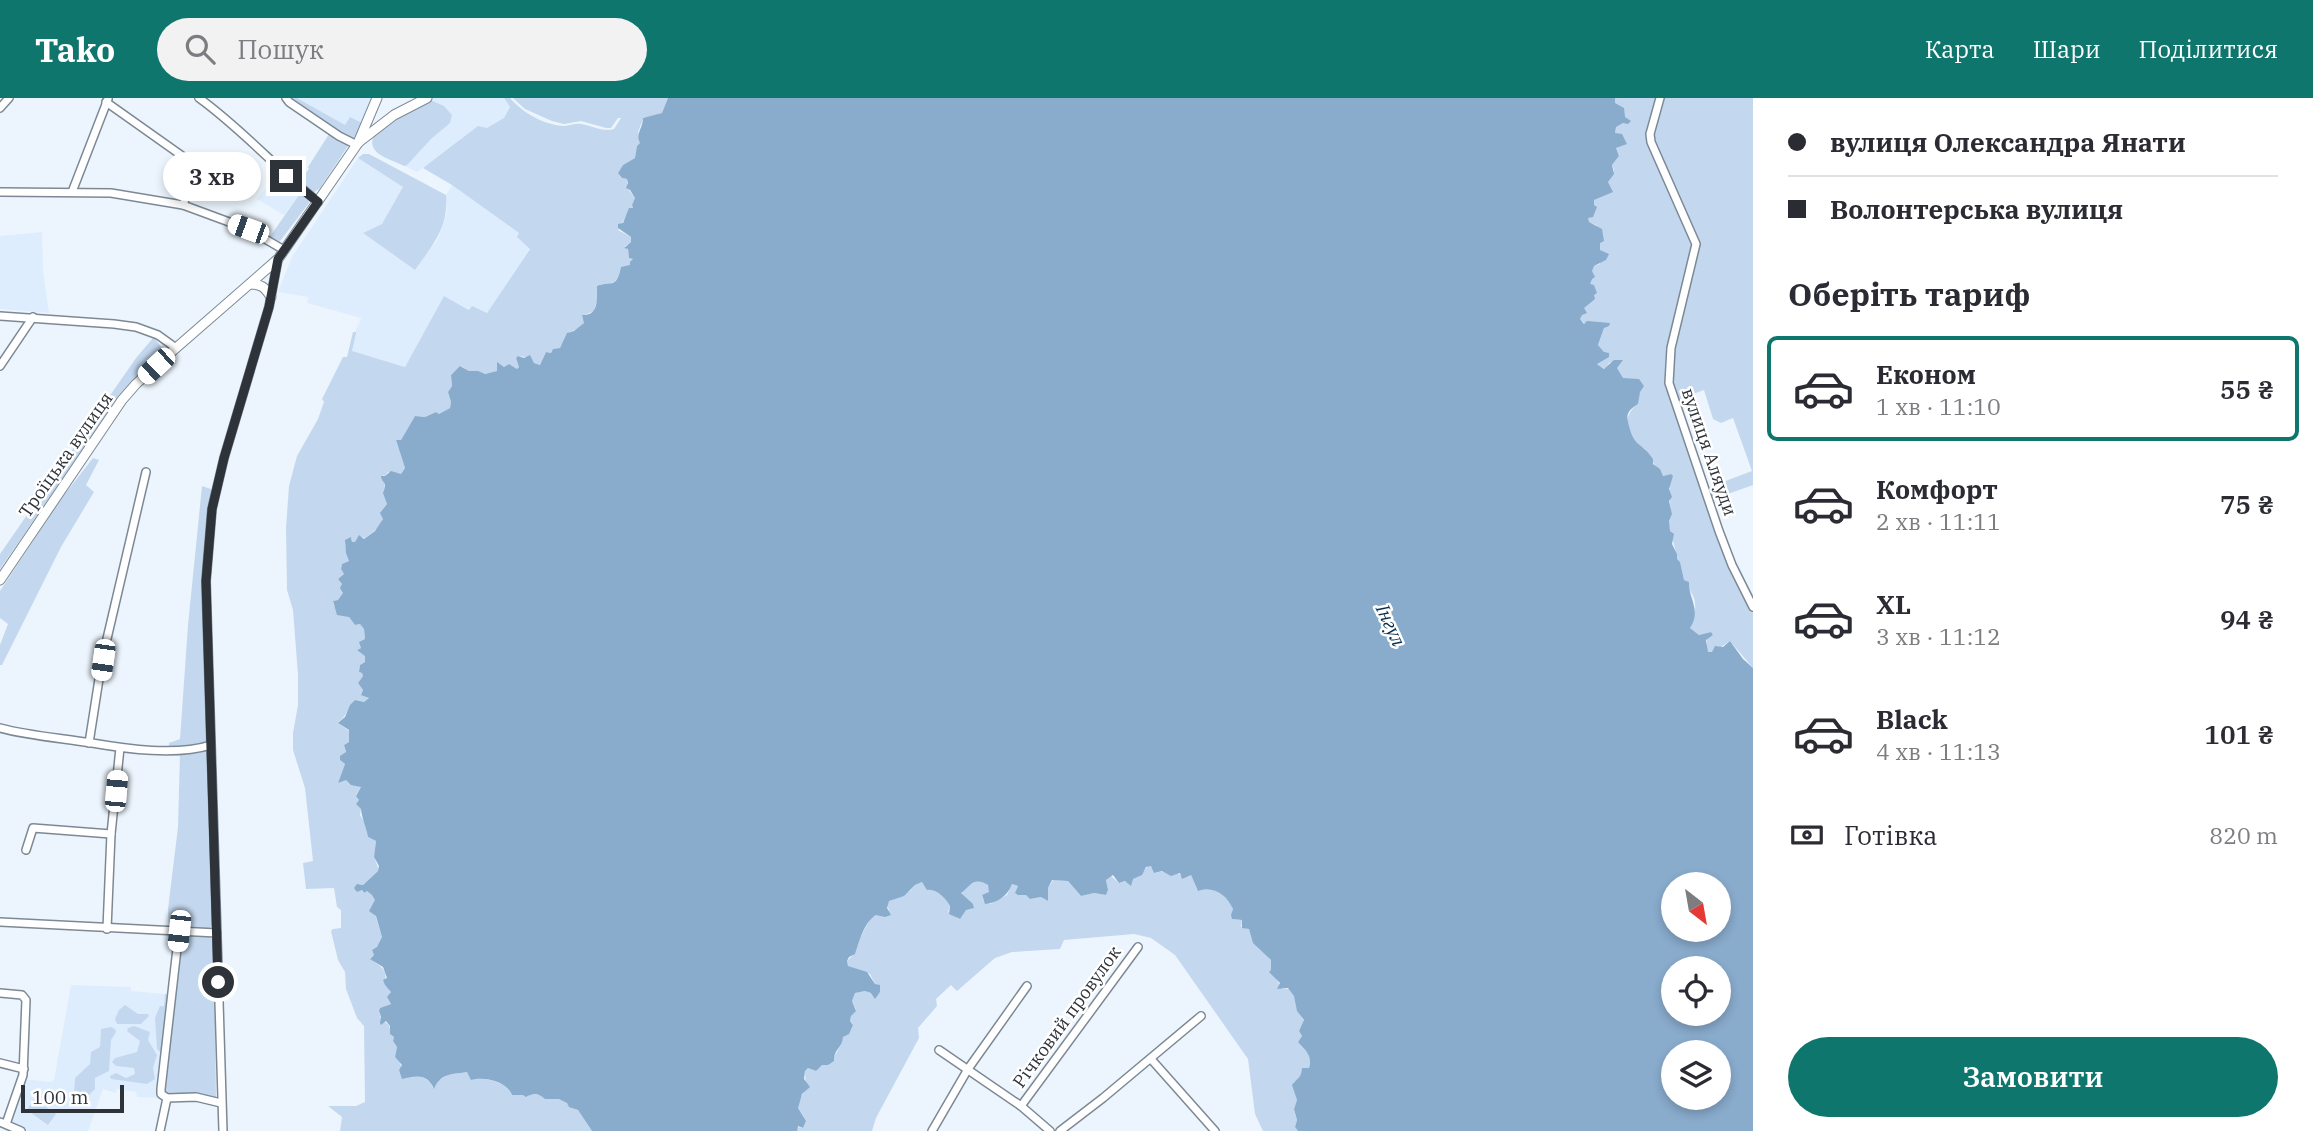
<!DOCTYPE html>
<html lang="uk">
<head>
<meta charset="utf-8">
<style>
  :root { --surface:#fff; --page:#f2f2f3; --text:#2b2b33; --muted:#7c7c81; --line:#e1e1e2; --accent:#0f766e }
  body { margin:0; font-family:"IBM Plex Serif",serif; background:var(--page); color:var(--text); height:100vh; display:flex; flex-direction:column; font-size:26px; white-space:nowrap }
  * { box-sizing:border-box; margin:0 }
  p { font-size:23px; color:var(--muted) }
  .icon { flex:none; width:38px; height:38px; fill:none; stroke:currentColor; stroke-width:2; stroke-linecap:round; stroke-linejoin:round }
  .map { position:relative; flex:1; overflow:hidden }
  .details { display:flex; flex-direction:column; background:var(--surface); width:560px }
  .details>* { flex:none }
  .top-card { display:grid; align-content:center; height:154px; padding:0 35px; background:var(--surface) }
  .needle { width:46px; rotate:149deg }
  .tools { position:absolute; left:1661px; top:774px; display:grid; gap:14px }
  .tools a { display:grid; place-items:center; width:70px; height:70px; border-radius:50%; background:var(--surface); box-shadow:0 4px 10px #0003; font-size:35px }
  .scale { position:absolute; left:21px; bottom:18px; width:103px; box-sizing:border-box; padding-left:7px; border:4px solid #2e3339; border-top:0; font-size:19px; line-height:24px; white-space:nowrap; color:#2e3339; -webkit-text-stroke:5px #fff; paint-order:stroke }
  .end { position:absolute; width:32px; height:32px; margin:-16px; border:9px solid #2e3339; background:#fff; box-shadow:0 0 0 4px #fff }
  .from { border-radius:50% }
  .bubble { position:absolute; height:49px; border-radius:24px; background:var(--surface); box-shadow:0 4px 10px #0003; font-size:23px; font-weight:600; line-height:49px; text-align:center }
  .car { position:absolute; width:21px; height:42px; margin:-21px -10px; border-radius:9px; box-shadow:0 0 5px 2px #0007; background:linear-gradient(#fff 24%,#345 0 40%,#fff 0 76%,#345 0 86%,#fff 0) }
  .top-card b { display:flex; align-items:center; gap:24px; height:66px; font-size:26px }
  .top-card b+b { border-top:2px solid var(--line) }
  .top-card i { width:18px; height:18px; background:var(--text) }
  ul { padding:0; list-style:none }
  li { display:flex; align-items:center; gap:21px; height:105px; margin:0 14px 10px; padding:0 21px; border:4px solid transparent; border-radius:10px }
  li div { flex:1 }
  li b { display:block; font-size:26px }
  li em { font-style:normal; font-weight:600 }
  li.selected { border-color:var(--accent) }
  li>.icon { width:63px; height:63px; stroke-width:1.5 }
  h2 { padding:0 35px; font-size:32px; line-height:84px }
  .pay { display:flex; align-items:center; gap:18px; height:77px; padding:0 35px; font-size:26px }
  .pay p { margin-inline-start:auto }
  .button { display:flex; gap:14px; margin-top:auto; padding:14px 35px }
  .button a { flex:1; height:80px; border-radius:42px; background:var(--accent); color:#fff; font-size:28px; font-weight:600; line-height:80px; text-align:center }
  header { display:flex; align-items:center; gap:42px; box-sizing:border-box; height:98px; padding:0 35px; background:var(--accent); color:#fff }
  header strong { font-size:33px }
  nav { display:flex; gap:38px; margin-inline-start:auto; font-size:24px }
  .search { width:490px; height:63px; background:var(--page); display:flex; align-items:center; gap:18px; box-sizing:border-box; padding:0 24px; border-radius:38px; color:var(--muted); font-size:26px }
  main { display:flex; flex:1; min-height:0 }
  .map>svg:first-child { display:block }
</style>
</head>
<body>
<header>
<strong>Tako</strong>
<div class="search"><svg class="icon" aria-label="search" viewBox="0 0 24 24"><circle cx="10" cy="10" r="6"/><path d="M15 15l6 6"/></svg>Пошук</div>
<nav><a>Карта</a><a>Шари</a><a>Поділитися</a></nav>
</header>
<main>
<div class="map">
<svg width="1753" height="1033" viewBox="0 0 1753 1033">
  <rect width="100%" height="100%" fill="#ecf5fd"/>
  <g fill="#ddedfd">
    <polygon points="297,0 372,0 362,25 345,27"/>
    <polygon points="433,0 504,0 510,9 504,20 495,27 461,40 459,44 417,74 379,56 372,42 416,9"/>
    <polygon points="358,60 404,89 382,126 363,135 415,172 438,141 447,114 446,97 452,87 520,135 530,150 487,215 470,212 444,198 405,269 351,253 361,220 307,205 308,199 278,194 292,159"/>
    <polygon points="278,75 301,94 284,117 257,101"/>
    <polygon points="42,134 43,173 49,215 0,211 0,138"/>
    <polygon points="71,887 131,889 131,893 165,896 158,1000 137,999 136,994 117,991 116,995 103,991 88,1033 25,1033 10,1025 23,981 51,984 54,982"/>
  </g>
  <g fill="#c3d8ef">
    <polygon points="288,0 297,0 345,27 350,19 362,25 352,43"/>
    <path d="M504,0H510C523,15 544,27 564,28C570,28 575,25 581,26C593,28 602,34 614,31L621,20H618L611,30H606L581,23L564,26L552,23L525,11L513,0H668L662,15L646,21L644,19L638,34L640,45L637,49L635,60L623,67L618,75L622,80L627,81L628,91L635,100L632,107L633,110L629,113L618,132L631,139V144L624,149L628,151L629,160L633,161L630,168L621,169C616,191 612,182 597,188L598,199L594,213L582,218L585,223C582,229 575,233 569,234L560,250L553,251L551,255L546,254L540,267L534,265L531,260L518,258L516,260L519,269L517,271L509,266L504,269L497,265V273L485,276L469,273L461,268L451,277L452,288L448,294L451,304L450,310L439,316L436,314L425,319L415,318L401,342H396L405,370L401,376L388,374L385,378L383,377L387,406L381,414L383,421L378,430L365,440L359,438L355,444H352V440L345,446L349,463L342,466L341,471L344,476L338,481L342,486L343,496L338,502L333,503L334,508L349,519L355,527L360,526L364,531L365,541L360,544L361,550L357,552L365,557V564L360,567L359,574L362,575L363,578L358,585L363,592L361,596L369,600L364,604L355,602C347,610 348,616 338,625L349,633V644L344,647L346,655L340,659V662L345,666L338,685L346,681L348,684L361,689L356,697L359,702L356,706L361,711L360,717L365,725L368,739L376,743L374,759L379,772L363,787L359,786L357,794L362,792L363,795L367,793L373,797L375,802V816L382,839L377,850L372,852L374,857L370,860C381,870 388,870 385,887L391,892L390,898L387,899L391,906L380,910L379,913L381,922C388,925 391,927 390,936L394,939L393,943L397,949L395,959L399,963L402,970L399,972L403,979C416,977 428,977 433,990C441,977 453,974 467,974L472,982L474,980C488,981 506,983 512,997C529,997 548,995 564,1003C570,1006 572,1010 578,1012L592,1033H340L342,1019L328,1008H356L365,1004L364,928L357,920L346,891L345,874L338,862L331,833L333,831L341,830V812L337,809L334,790L306,791L303,765L313,763L305,690L293,652V635L298,607V577L293,512L287,492L286,430L289,388L297,358L318,321L324,304L322,301L343,259H347L353,234H356L360,219L352,253L405,269L444,198L469,212L472,208L487,215L530,151L517,139L519,135L452,87L423,70L478,28L487,30L504,20L510,9Z"/>
    <path d="M1615,0H1657L1646,40L1688,132L1693,147L1667,268L1730,468L1753,515V570L1730,543L1712,555L1707,554V541L1713,537L1711,534L1699,537L1690,530C1694,521 1697,511 1694,500C1691,493 1688,492 1689,484L1684,482L1680,465L1677,461C1676,451 1672,440 1669,429C1668,423 1671,419 1671,413C1669,401 1669,390 1671,376L1663,378C1656,369 1651,362 1645,351C1626,343 1620,318 1638,306L1639,281H1623L1617,270L1610,264L1605,271L1597,266L1604,254L1598,247L1604,230L1585,226L1580,221L1592,172L1594,168L1600,166L1599,131L1596,127L1588,124L1587,120L1596,109L1594,107V102L1610,90L1608,84L1614,72L1612,67L1619,58L1616,50L1623,47V40L1615,35L1616,28L1623,25L1625,19L1614,5Z"/>
    <path d="M1664,0H1753V387L1711,402L1707,390L1752,373L1733,320L1721,325L1713,321L1704,292L1677,302C1664,256 1686,203 1697,158V138L1655,45L1654,37Z"/>
    <path d="M430,2L444,8L452,17L450,25L431,41L407,67L404,68C397,64 386,61 379,56C352,34 415,9 430,2Z"/>
    <polygon points="331,33 350,45 320,90 313,95 298,84 309,71 308,69"/>
    <path d="M363,56H369L446,97C449,129 433,147 415,172L363,135L382,126L403,89L358,60Z"/>
    <polygon points="301,94 308,100 309,105 280,143 269,140"/>
    <polygon points="154,239 161,249 158,258 119,299 0,471 0,456 136,260"/>
    <polygon points="93,360 99,362 86,387 94,394 61,449 2,567 0,567 0,547 8,526 0,520 0,493 61,401"/>
    <path d="M202,388L211,391L212,395C196,475 205,559 208,641C199,654 183,650 169,650V645L180,641L188,527Z"/>
    <polygon points="205,651 208,655 213,827 209,831 169,830 168,811 178,729 180,656"/>
    <path d="M1148,768H1151L1156,775C1162,772 1178,774 1182,778L1191,777L1197,791C1201,792 1204,791 1208,790C1218,790 1227,801 1233,808L1232,821L1242,822L1241,829L1249,831L1259,849L1271,862V872L1282,891H1290L1296,901L1297,912L1304,923L1299,933L1302,938L1298,944C1305,953 1313,957 1309,970H1304L1299,981L1293,985L1297,1002L1294,1011L1297,1022L1295,1029L1298,1033H1263L1255,1016L1248,961L1175,857L1151,840L1134,836L1064,842L1060,851L1012,854L995,860L957,893L951,887L936,901L937,908L918,930L919,940L876,1020L872,1033H797V1029L803,1030L806,1023L798,1010L799,1002L806,991L805,973L808,970L816,973L822,966L828,967C833,961 843,946 843,939L849,935L853,926L850,923L851,918L856,912L852,903L855,895L865,893L877,897L880,894V888L875,886L870,876L848,868L847,863L855,855L857,846L870,821L878,816L885,819L889,812L887,808L889,803L910,793L915,787L922,784L944,798L950,808L948,814L959,821L966,811L974,808L961,795C969,786 982,776 990,791L989,795L982,797L983,802L990,806L1007,797L1012,786L1018,788L1016,793L1026,797L1031,801L1041,799L1048,803V790L1053,782L1068,783L1081,798L1094,795L1106,797L1108,792L1106,782L1111,778L1119,785C1133,781 1138,781 1148,768Z"/>
    <polygon points="183,836 210,838 214,844 216,1000 166,998 158,994 161,955 157,951 155,920 160,908 164,908 165,896 171,896 180,838"/>
    <polygon points="125,907 138,916 148,916 149,918 141,926 117,926 115,921 119,912"/>
    <polygon points="134,928 150,934 148,942 157,957 153,970 155,981 147,986 111,981 110,978 116,975 126,980 135,976 134,970 116,968 112,964 115,960 137,954 140,943 127,933 128,930"/>
    <polygon points="111,929 115,931 116,934 111,942 109,973 95,980 95,991 89,997 74,996 75,980 90,966 91,954 100,949 101,931"/>
    <polygon points="34,1001 56,1016 48,1027 27,1012"/>
  </g>
  <path fill="#89abcc" fill-rule="evenodd" d="M668,0H1615V5L1624,10L1625,19L1631,23L1628,26L1623,25L1616,29L1615,35L1622,36L1627,46L1616,50L1619,58L1612,67L1614,76L1608,84L1613,94L1594,102V107L1597,109L1593,119L1588,120L1589,124L1602,131L1604,143L1600,145V152L1609,156L1606,162L1594,168L1592,173L1595,179L1592,181L1590,186L1594,187L1597,195L1594,197L1595,201L1584,210L1587,215L1582,217L1580,221L1584,226L1587,223L1610,225L1609,228L1604,230L1598,247L1604,254L1609,255V259L1597,266L1604,271L1614,262H1623L1617,270L1623,280L1639,281L1644,288L1640,294L1638,306C1629,312 1626,315 1628,324C1634,351 1640,342 1653,361V366L1660,371L1663,378L1671,376L1673,378L1669,391L1672,399L1669,403L1672,416L1669,423L1670,433L1674,436L1672,446L1677,456V461L1680,464L1684,482L1689,484C1688,500 1702,512 1690,530L1699,537L1711,534L1713,537L1706,542L1708,554H1712L1715,548L1723,549L1730,543L1743,561L1753,570V1033H1298L1295,1029L1297,1022L1294,1011L1297,1002L1292,987C1298,979 1301,981 1302,970H1309C1313,958 1305,952 1298,944L1302,938L1299,933L1304,922L1297,913L1294,898L1288,890L1277,891L1280,885L1269,874L1271,872V862L1253,845L1249,831L1242,830V822L1232,821L1231,817L1233,811C1227,797 1213,787 1198,793L1191,777L1182,781L1180,775L1171,778L1162,773L1154,775L1151,768L1146,769L1142,777L1133,781L1131,788L1125,783L1119,785L1113,777L1106,782L1108,792L1106,797L1094,795L1081,798L1068,783L1052,782L1048,790V803L1041,799L1030,801L1026,797H1018L1015,795L1018,788L1012,786C1008,797 998,805 985,806L982,797L989,794L988,787C974,778 970,788 961,795L973,806L974,810L966,812L960,821L949,816L950,808C946,800 936,790 927,792L922,784L915,787L904,798L889,803L887,810L891,817L885,819L876,817C864,824 859,844 855,856L849,859L847,863L848,868L867,874L875,886L880,887V894L875,901L871,895L865,893L855,895L852,903L856,913L851,918L850,923L853,927L849,936L843,939C843,949 833,952 834,963L828,967H822L816,973L808,970L805,973L804,981L810,989L802,996L798,1010L806,1023L803,1030L798,1028L797,1033H592L578,1012L569,1009L567,1005L559,1001H545C540,995 532,995 526,999L523,997H512C507,983 483,978 471,982L467,974C454,976 440,975 434,991C427,975 416,978 402,981L399,972L402,967L395,959L397,949L393,943L394,939L390,936V928L386,923L381,927L380,925L381,919L379,913L380,910L391,906L387,899L391,894L385,887L383,882L387,880L383,869L370,861L374,857L372,852L377,849L382,839L376,818L369,813L375,802L372,797L367,793L364,795L362,792L357,794L354,790L357,786L363,787L378,773L379,768L374,759L376,743L368,739C366,728 362,721 361,711L356,706L359,702L356,698L361,689L351,687L346,682L338,685L345,666L340,662V658L346,654L344,647L349,644V632L338,625L345,619L350,607L355,602L364,604L369,600L361,597L363,592L358,585L363,578L362,575L359,574L360,567L365,564V558L357,552L361,550L359,544L365,541L364,531L360,526L355,527L349,519L337,517L333,503L338,502L343,495L340,490L342,486L338,481L344,476L341,471L342,466L349,463L346,455L345,442L351,439L352,444H355L359,437L364,441L375,433L383,421L380,415L387,406L383,395C388,383 382,386 381,378H385L391,373L401,376L405,370L396,342H401L415,318L425,319L436,314L439,316L450,310L451,304L448,294L452,288L451,277L460,268L469,273H478L485,276L497,273V264L504,269L509,266L517,271L519,269L516,260L518,258L524,260L530,257L534,265L540,267L546,254L551,255L553,251L560,250L567,235L574,233L584,225L582,217C599,218 597,201 597,188C612,182 616,192 621,169L630,167V164L633,161L629,160L628,151L624,150L631,144V139L618,130V126L623,125L629,110H633L632,107L635,100L630,92L626,90L628,85L627,81L622,80L618,75L623,67L635,60L637,48L640,45C635,35 643,31 643,20L662,15ZM1673,786H1718V831H1673ZM1673,870H1718V915H1673ZM1673,954H1718V999H1673Z"/>
  <g fill="none" stroke-linecap="round" stroke-linejoin="round">
    <defs>
      <g id="minor">
        <path d="M199,0C242,31 277,71 318,104"/>
        <polyline points="286,0 289,4 339,38 357,47"/>
        <polyline points="1660,0 1650,36 1651,44 1696,146 1671,250 1669,285 1719,433 1732,467 1753,509"/>
        <polyline points="106,4 195,67 195,72 183,107"/>
        <polyline points="0,10 9,0"/>
        <polyline points="0,94 111,95 183,107 248,131 284,152"/>
        <polyline points="72,94 108,1"/>
        <polyline points="0,218 114,226 136,229 158,237 176,250"/>
        <polyline points="0,268 33,219"/>
        <path d="M0,630C30,638 61,640 92,645C127,651 176,658 211,647"/>
        <polyline points="89,645 102,562 146,374"/>
        <polyline points="26,752 33,730 111,736"/>
        <polyline points="0,824 217,835"/>
        <polyline points="107,831 111,736 120,650"/>
        <polyline points="0,895 22,897 26,902 23,977 6,1026"/>
        <polyline points="939,952 1021,1008 1050,1033"/>
        <polyline points="1151,961 1215,1033"/>
        <polyline points="0,965 24,971"/>
        <polyline points="167,1000 196,999 221,1005"/>
        <polyline points="1021,1008 1138,849"/>
        <polyline points="0,1024 21,1033"/>
        <polyline points="160,1033 167,1000 161,996 161,991 179,833"/>
        <polyline points="223,1033 206,483 212,411 224,360 269,209 278,161"/>
        <polyline points="932,1033 968,971 1027,888"/>
        <polyline points="1060,1033 1103,1000 1201,918"/>
      </g>
      <g id="major">
        <polyline points="359,44 394,17 427,0"/>
        <path d="M250,186C261,186 265,189 271,199"/>
        <polyline points="0,482 122,302 136,286 176,250 278,161 358,45 377,0"/>
      </g>
    </defs>
    <use href="#minor" stroke="#7c8995" stroke-width="10"/>
    <use href="#major" stroke="#7c8995" stroke-width="11"/>
    <use href="#minor" stroke="#fff" stroke-width="7"/>
    <use href="#major" stroke="#fff" stroke-width="9"/>
  </g>
  <g fill="none" stroke-linecap="round" stroke-linejoin="round">
    <polyline stroke="#2e3339" stroke-width="9" points="218,884 206,483 212,411 224,360 269,209 278,161 318,104 286,78"/>
  </g>
  <g text-anchor="middle" stroke-width="5" stroke-linejoin="round" paint-order="stroke">
    <g font-size="18" fill="#2e3339" stroke="#fff">
      <text transform="translate(1709 354) rotate(71)" y="6">вулиця Аляуди</text>
      <text transform="translate(66 357) rotate(-55)" y="6">Троїцька вулиця</text>
      <text transform="translate(1067 919) rotate(-54)" y="6">Річковий провулок</text>
    </g>
    <g font-size="19" font-style="italic" fill="#052c4c" stroke="#fff">
      <text transform="translate(1391 527) rotate(65)" y="7">Інгул</text>
    </g>
  </g>
</svg>
<div class="tools">
<a><svg class="needle" viewBox="-14 -14 28 28"><path d="M0-13l5 13h-10z" fill="#e53935"/><path d="M0 13l5-13h-10z" fill="#7c7c81"/></svg></a>
<a><svg class="icon" aria-label="locate" viewBox="0 0 24 24"><circle cx="12" cy="12" r="6"/><path d="M12 2v4M12 18v4M2 12h4M18 12h4"/></svg></a>
<a><svg class="icon" aria-label="layers" viewBox="0 0 24 24"><path d="M12 4l9 5-9 5-9-5zM3 14l9 5 9-5"/></svg></a>
</div>
<div class="scale">100 m</div>
<i class="end from" style="left:218px;top:884px"></i>
<i class="end" style="left:286px;top:78px"></i>
<div class="bubble" style="left:163px;top:54px;width:98px">3 хв</div>
<i class="car" style="left:248px;top:131px;rotate:290deg"></i>
<i class="car" style="left:156px;top:268px;rotate:227deg"></i>
<i class="car" style="left:103px;top:562px;rotate:188deg"></i>
<i class="car" style="left:116px;top:693px;rotate:5deg"></i>
<i class="car" style="left:179px;top:833px;rotate:186deg"></i>
</div>
<section class="details">
<div class="top-card">
<b><i class="from"></i>вулиця Олександра Янати</b>
<b><i></i>Волонтерська вулиця</b>
</div>
<h2>Оберіть тариф</h2>
<ul>
<li class="selected"><svg class="icon" aria-label="car" viewBox="0 0 24 24"><path d="M5 17H2v-5l4-1 3-4h7l3 4 3 1v5h-3M9 17h6M6 11h13"/><circle cx="7" cy="17" r="2"/><circle cx="17" cy="17" r="2"/></svg><div><b>Економ</b><p>1 хв · 11:10</p></div><em>55 ₴</em></li>
<li><svg class="icon" aria-label="car" viewBox="0 0 24 24"><path d="M5 17H2v-5l4-1 3-4h7l3 4 3 1v5h-3M9 17h6M6 11h13"/><circle cx="7" cy="17" r="2"/><circle cx="17" cy="17" r="2"/></svg><div><b>Комфорт</b><p>2 хв · 11:11</p></div><em>75 ₴</em></li>
<li><svg class="icon" aria-label="car" viewBox="0 0 24 24"><path d="M5 17H2v-5l4-1 3-4h7l3 4 3 1v5h-3M9 17h6M6 11h13"/><circle cx="7" cy="17" r="2"/><circle cx="17" cy="17" r="2"/></svg><div><b>XL</b><p>3 хв · 11:12</p></div><em>94 ₴</em></li>
<li><svg class="icon" aria-label="car" viewBox="0 0 24 24"><path d="M5 17H2v-5l4-1 3-4h7l3 4 3 1v5h-3M9 17h6M6 11h13"/><circle cx="7" cy="17" r="2"/><circle cx="17" cy="17" r="2"/></svg><div><b>Black</b><p>4 хв · 11:13</p></div><em>101 ₴</em></li>
</ul>
<div class="pay"><svg class="icon" aria-label="cash" viewBox="0 0 24 24"><path d="M3 7h18v10H3z"/><circle cx="12" cy="12" r="2"/></svg>Готівка<p>820 m</p></div>
<div class="button"><a>Замовити</a></div>
</section>
</main>
</body>
</html>
